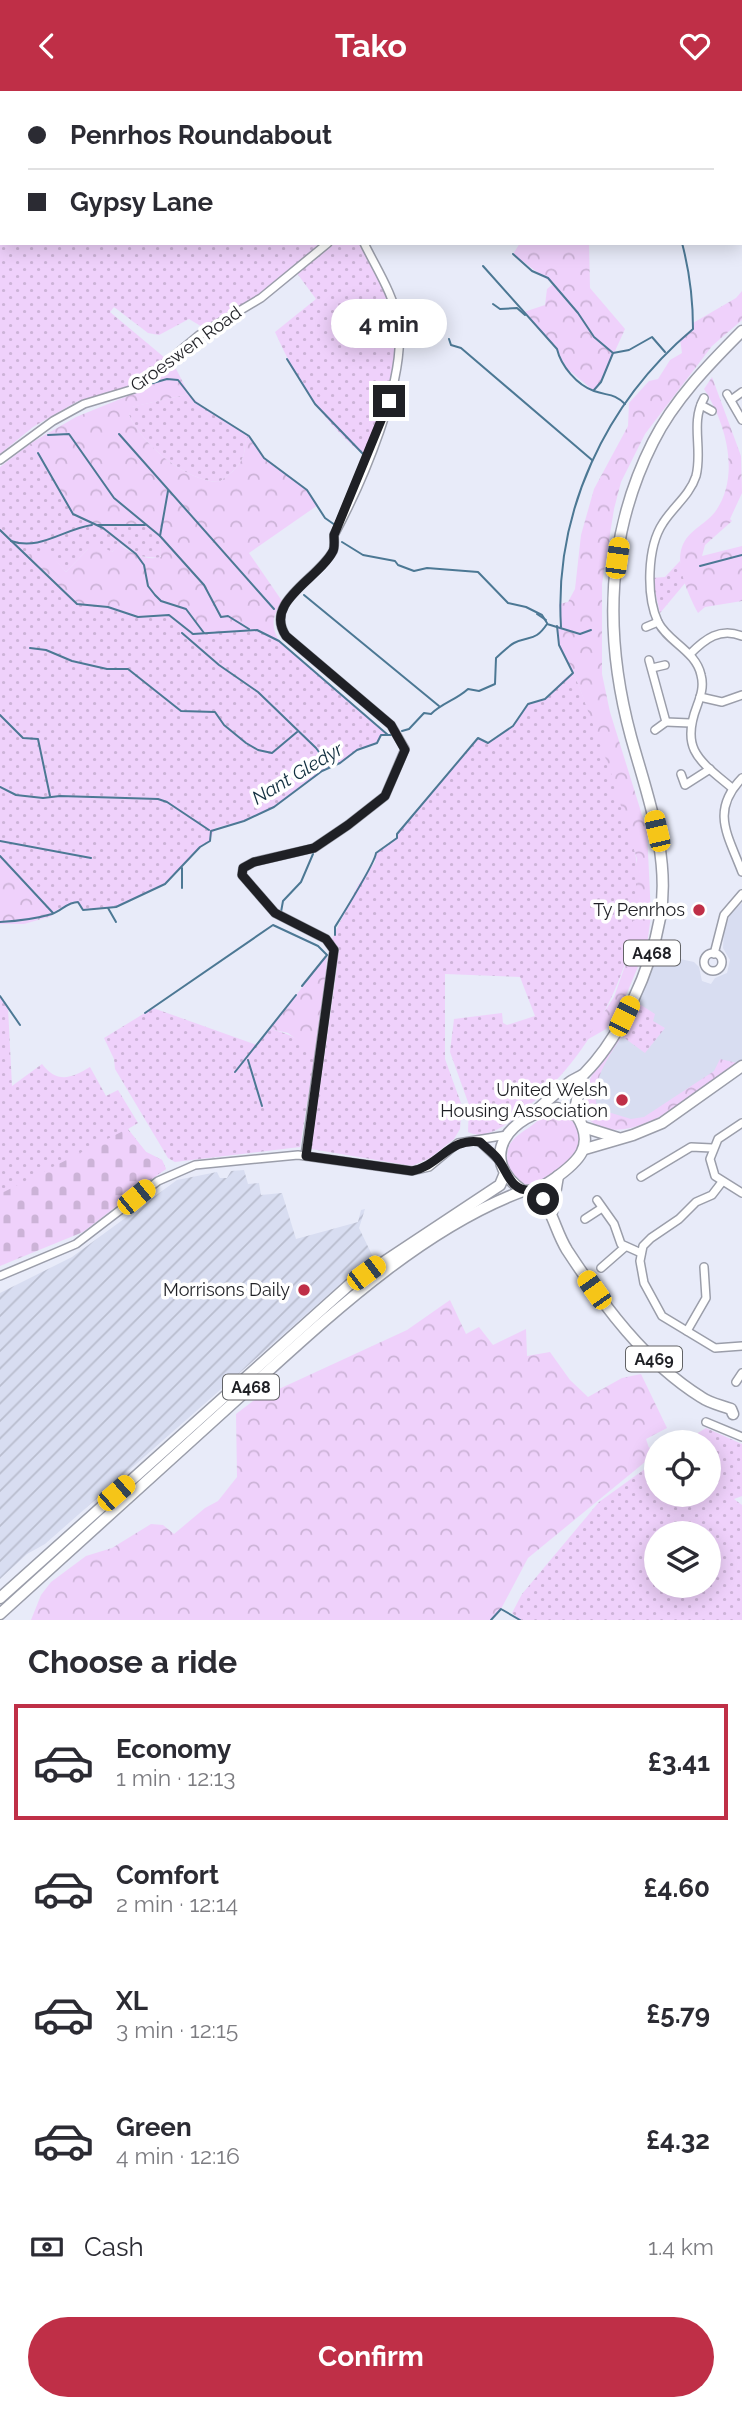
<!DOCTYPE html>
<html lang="en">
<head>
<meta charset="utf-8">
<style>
  :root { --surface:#fff; --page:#f2f2f3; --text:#2b2b33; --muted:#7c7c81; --line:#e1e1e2; --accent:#bf2f47 }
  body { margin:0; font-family:Raleway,sans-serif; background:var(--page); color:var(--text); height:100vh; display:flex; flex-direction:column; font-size:26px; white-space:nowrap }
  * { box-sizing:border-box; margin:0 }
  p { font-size:23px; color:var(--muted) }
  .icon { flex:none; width:38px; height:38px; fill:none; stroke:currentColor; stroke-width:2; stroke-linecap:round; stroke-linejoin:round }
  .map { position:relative; height:1529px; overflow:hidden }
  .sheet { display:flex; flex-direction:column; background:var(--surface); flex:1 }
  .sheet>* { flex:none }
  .top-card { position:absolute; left:0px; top:0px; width:742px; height:154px; box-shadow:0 4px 18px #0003; display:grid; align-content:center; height:154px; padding:0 28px; background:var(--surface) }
  .buttons { position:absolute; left:644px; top:1339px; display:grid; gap:14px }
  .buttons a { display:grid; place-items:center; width:77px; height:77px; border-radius:50%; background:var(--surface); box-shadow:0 4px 18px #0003; font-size:35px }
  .end { position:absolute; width:32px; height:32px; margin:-16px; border:9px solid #1f2025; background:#fff; box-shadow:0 0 0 4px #fff }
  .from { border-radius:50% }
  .bubble { position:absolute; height:49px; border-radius:24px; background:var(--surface); box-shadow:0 4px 18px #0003; font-size:23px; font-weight:700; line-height:49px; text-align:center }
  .car { position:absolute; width:21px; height:42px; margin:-21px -10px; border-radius:9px; box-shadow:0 0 5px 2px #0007; background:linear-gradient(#f5c518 24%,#345 0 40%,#f5c518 0 76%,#345 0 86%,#f5c518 0) }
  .top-card b { display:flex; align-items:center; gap:24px; height:66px; font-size:26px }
  .top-card b+b { border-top:2px solid var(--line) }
  .top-card i { width:18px; height:18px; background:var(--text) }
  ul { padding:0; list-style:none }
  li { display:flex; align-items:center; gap:21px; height:116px; margin:0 14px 10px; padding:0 14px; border:4px solid transparent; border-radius:0px }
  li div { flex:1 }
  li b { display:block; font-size:26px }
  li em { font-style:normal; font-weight:700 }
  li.active { border-color:var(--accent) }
  li>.icon { width:63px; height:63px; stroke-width:1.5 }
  h2 { padding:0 28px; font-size:32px; line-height:84px }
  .pay { display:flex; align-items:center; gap:18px; height:77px; padding:0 28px; font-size:26px }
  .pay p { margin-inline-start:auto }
  .action { display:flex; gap:14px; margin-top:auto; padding:14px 28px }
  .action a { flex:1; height:80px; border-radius:42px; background:var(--accent); color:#fff; font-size:28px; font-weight:700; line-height:80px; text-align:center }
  header { display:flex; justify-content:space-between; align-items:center; height:91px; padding:0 28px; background:var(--accent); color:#fff; font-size:32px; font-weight:700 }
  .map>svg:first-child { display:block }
</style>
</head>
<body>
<header><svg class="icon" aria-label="back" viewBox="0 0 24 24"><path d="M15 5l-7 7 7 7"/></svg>Tako<svg class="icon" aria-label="heart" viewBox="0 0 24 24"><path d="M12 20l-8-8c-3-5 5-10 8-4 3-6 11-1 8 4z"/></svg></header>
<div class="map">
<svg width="742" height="1529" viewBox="0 0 742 1529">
  <defs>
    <pattern id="industrial-furrows" width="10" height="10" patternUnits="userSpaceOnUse" patternTransform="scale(1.75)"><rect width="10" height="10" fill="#d8ddf1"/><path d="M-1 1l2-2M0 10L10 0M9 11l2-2" fill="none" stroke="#b9bdce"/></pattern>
    <pattern id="grass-dots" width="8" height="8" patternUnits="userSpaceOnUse" patternTransform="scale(1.75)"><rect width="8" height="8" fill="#efd1fb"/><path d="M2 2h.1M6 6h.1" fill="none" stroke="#ccb3d7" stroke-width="1.8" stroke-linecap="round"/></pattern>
    <pattern id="forest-crowns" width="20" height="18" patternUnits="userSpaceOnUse" patternTransform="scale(1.75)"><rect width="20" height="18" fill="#efd1fb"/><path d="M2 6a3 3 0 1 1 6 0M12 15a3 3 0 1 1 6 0" fill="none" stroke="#ccb3d7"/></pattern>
    <pattern id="cemetery-stones" width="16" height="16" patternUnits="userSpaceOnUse" patternTransform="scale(1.75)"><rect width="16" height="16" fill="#efd1fb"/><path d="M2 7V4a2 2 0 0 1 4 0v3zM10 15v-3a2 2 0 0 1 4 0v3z" fill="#ccb3d7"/></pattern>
  </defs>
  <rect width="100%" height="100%" fill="#e8ebf9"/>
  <polygon fill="#d8ddf1" points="742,812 742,969 646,1031 595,1032 591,996 634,920 657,863 694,871 699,876 702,890 711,893 715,887 727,882 730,869 723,857 724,839 731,822"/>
  <polygon fill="url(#industrial-furrows)" points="244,1079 248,1093 259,1092 261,1104 282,1102 296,1148 358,1131 361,1119 365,1118 359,1137 374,1168 344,1190 45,1453 27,1463 0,1488 0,1202 72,1166 177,1089 217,1081 220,1087 227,1087 231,1080"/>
  <g fill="url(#grass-dots)" fill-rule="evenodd">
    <polygon points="0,0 158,0 2,2 2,152 321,152 264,201 204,237 189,228 159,244 148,242 114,216 110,221 165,267 138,291 104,305 78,310 33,336 0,363"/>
    <path d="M332,152H361C373,177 391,205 395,233C400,272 380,328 364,364C324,333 296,288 275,241L316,208L296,181Z"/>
    <path d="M189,303L203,316L249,345C243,352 246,358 243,366C238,378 228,384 219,391C185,390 143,354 129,324L131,316Z"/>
    <polygon points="31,352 73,423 94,434 145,434 160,445 161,465 159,467 138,465 120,453 112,461 88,458 66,481 56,470 25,465 73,510 108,516 138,526 169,524 193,543 257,539 279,550 389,645 381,644 377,652 357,659 340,672 322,680 274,716 244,730 215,737 210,750 200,756 165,793 116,816 83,819 78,811 72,811 50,823 37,803 0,766 0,376"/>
    <polygon points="680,470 686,491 660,522 652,487 665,486"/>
    <path d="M575,585C597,643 625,704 636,767C651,850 596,961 532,1012C516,1025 490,1052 468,1041L469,1014L450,961L454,928L502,922L503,932L507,934L535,925L520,886L445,883V968L462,1015L460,1038L454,1048L430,1067L412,1075L311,1058L337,876V859L332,848L358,794L375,771L376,762L397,748V743L478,647L488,652L513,635L528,613L545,608L565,587Z"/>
    <path d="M0,905L8,917L12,995L42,973C57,993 72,987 90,976L106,1005L118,999L138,1032L128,1038L146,1061L162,1069L166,1078L137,1099L0,1112Z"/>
    <polygon points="641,914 655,923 653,930 665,937 645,962 623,946"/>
    <path d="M153,917L257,954L270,938C289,942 301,949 315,963L300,1056L175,1071L168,1067L115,978L114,968L104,947Z"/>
    <path d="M706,1337L742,1353V1405L734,1408L742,1414V1529H520L512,1522L522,1503L599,1411L656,1370V1404H709V1351H683ZM656,1442H709V1494H656Z"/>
  </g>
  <g fill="url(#forest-crowns)">
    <polygon points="520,152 589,152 590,197 625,238 601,291 594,300 566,277 557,258 524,221 545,214 547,198 553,193 513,163"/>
    <polygon points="742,200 742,229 712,255 645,343 621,391 614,418 602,493 602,583 610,621 647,740 651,824 647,854 627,902 606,938 585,950 614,906 626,872 635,818 637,768 611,682 575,585 565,587 573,582 559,554 557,535 561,535 559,513 568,511 575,498 581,444 594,398 628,335 629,312 649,290 658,288 670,269 682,262 680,248 693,238 693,232 736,207"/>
    <path d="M173,272L189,303L132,316L129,324C143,354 185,390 219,391C228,384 238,378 243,366C246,358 243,352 249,345L264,367L307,399L318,414L249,462L282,510C273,525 270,534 279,550L257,539L193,543L169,524L138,526L108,516L77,513L24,464L49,461L66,481L88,458L99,454L112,461L119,453C132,463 146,470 161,466L160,445L145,434H94L73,423L31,352L76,326L135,302Z"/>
    <path d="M712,286L741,365L742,402L730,428L732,430L705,454L702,465L742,455V510L705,516L698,522C689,505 675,475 682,456C688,439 705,434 715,421C741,385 726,332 704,298Z"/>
    <polygon points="0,766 37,803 52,825 24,833 0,833"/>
    <polygon points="327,864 325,898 315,963 288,942 270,938"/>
    <path d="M635,912L641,914L638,923C622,947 586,988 598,1018L631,1028L644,1026L714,980L720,968L737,972C706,995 637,1056 596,1034C585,1028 583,1013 586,1001C592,972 623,941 635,912Z"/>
    <path d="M561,1022C578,1030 583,1044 576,1062C567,1072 545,1093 532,1094C511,1096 502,1068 510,1053C515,1045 524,1040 531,1035C541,1027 548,1022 561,1022Z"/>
    <polygon points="450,1209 466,1243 479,1236 493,1254 526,1238 527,1265 550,1261 570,1289 588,1306 622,1287 641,1283 667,1337 646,1348 649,1357 656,1353 656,1362 528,1467 501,1518 491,1529 31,1529 41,1504 51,1491 86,1465 112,1457 151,1433 163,1434 174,1443 205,1417 218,1410 237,1386 236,1323 253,1310 407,1239"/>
  </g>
  <polygon fill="url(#cemetery-stones)" points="127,1038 146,1061 162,1069 166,1078 129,1101 117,1115 83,1141 0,1175 0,1103"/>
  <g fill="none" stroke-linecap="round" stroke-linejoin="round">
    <g stroke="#4c7894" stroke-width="2">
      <polyline points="513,163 532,180 548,187 578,222 594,246 613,262"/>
      <path d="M483,175L557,258C561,275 577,294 594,300C608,305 614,302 625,313"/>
      <polyline points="493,213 500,218 517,217 525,224"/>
      <polyline points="449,248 451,254 461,257 592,369"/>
      <polyline points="146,294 167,288 178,289 195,311 249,345 264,367 307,399 325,427 335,434 364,364 315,313 287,268"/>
      <polyline points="594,299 601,291 613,262 629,259 652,246 665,261"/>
      <polyline points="119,343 274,518"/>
      <polyline points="48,344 69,343 114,407 160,445 204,494 221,526 228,525 249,538"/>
      <polyline points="38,362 73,423 103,437 136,463 144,474 148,495 155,504 161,510 186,518 204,542"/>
      <polyline points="98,434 145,434"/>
      <polyline points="0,439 77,513 108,516 138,526 169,524 193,543 257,539 279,550 388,644"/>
      <polyline points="160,445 168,400"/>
      <path d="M11,450C40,460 64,438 92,434"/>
      <polyline points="342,451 363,464 395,470 398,474 414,480 427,477 478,481 508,512 526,516 542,524 547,532"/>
      <polyline points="700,475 742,464"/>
      <polyline points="304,504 439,615"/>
      <polyline points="537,523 546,529"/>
      <path d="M561,536C554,422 605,312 693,238C693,207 690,182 682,152"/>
      <polyline points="182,542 219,574 258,601 316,657 330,676"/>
      <polyline points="30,557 46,559 72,570 107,578 128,578 181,620 215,621 224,634 246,652 258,659 272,662 297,641"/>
      <polyline points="0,624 23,647 38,648 50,705"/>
      <path d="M402,640L409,638L424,622L431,623C442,612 456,609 468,598L479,600L495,593L496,567C501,563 508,555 514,552C530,544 535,551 547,533L580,543L591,539"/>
      <polyline points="0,696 16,704 43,707 60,705 158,708 167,711 209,739"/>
      <polyline points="0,750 91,767"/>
      <polyline points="0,765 53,822"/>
      <polyline points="182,777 182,797"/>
      <polyline points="108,817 116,831"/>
      <polyline points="281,821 283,810 301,791 313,763"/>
      <path d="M0,831C18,830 35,828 52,823C62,819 68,811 78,811L83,819L116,816L165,793L200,756L210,750L211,740L244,730L274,716L322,680L340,672L357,659L377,652L381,644H392"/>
      <path d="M335,844V836C343,823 375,772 376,762L397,747V743L478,647L488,652L513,635L528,613L545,608L573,582L559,554L557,535"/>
      <polyline points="0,905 20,934"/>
      <polyline points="145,922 273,834 318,855 327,864 302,895"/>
      <polyline points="248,969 262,1015"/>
      <polyline points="235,981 296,904"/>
      <polyline points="491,1529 501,1518 520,1529"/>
    </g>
    <defs>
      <g id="minor">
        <polyline points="343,0 343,2"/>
        <polyline points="420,2 422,0"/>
        <polyline points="490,2 492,0"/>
        <polyline points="727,303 742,329"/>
        <path d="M704,307C690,332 703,358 696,385C690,404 673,416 663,432C647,456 646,505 658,531C668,551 696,560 701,584C704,595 701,604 697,615C680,659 700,670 732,697"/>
        <polyline points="731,309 742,301"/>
        <polyline points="701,314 712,320"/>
        <polyline points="0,369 53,330 84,313 134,298 199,244 261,207 328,152"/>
        <polyline points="646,536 658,531"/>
        <path d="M690,563C705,548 720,536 742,545"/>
        <polyline points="649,569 666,631 655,639"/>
        <polyline points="652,577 665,574"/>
        <polyline points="700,606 722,611 742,604"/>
        <polyline points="666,631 690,632"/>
        <polyline points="681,683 685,694 710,678"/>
        <path d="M742,687C710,720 728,744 742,781"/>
        <circle cx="713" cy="871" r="9"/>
        <polyline points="714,863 724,824 742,803"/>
        <polyline points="742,1032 718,1048 710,1068 715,1085 742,1102"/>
        <polyline points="480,1051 498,1068"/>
        <path d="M305,1065L334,859L326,848L275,822L242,784L243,777L254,771L314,757L348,734L385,705L405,658L391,634L286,545C263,511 318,488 333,460C335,456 334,449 334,444C361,394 408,287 398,231C394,204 376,177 364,152"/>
        <polyline points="641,1086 691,1056 712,1057"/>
        <polyline points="722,1091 712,1104 696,1111 679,1128 651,1147 643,1155 640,1170 644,1192 662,1225 715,1257 742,1255"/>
        <polyline points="597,1109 614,1133 621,1153 641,1162"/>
        <polyline points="585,1128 602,1117"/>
        <polyline points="601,1177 625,1156"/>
        <polyline points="0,1185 76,1153 158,1090 195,1074 298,1064 412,1080 429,1076 458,1052 507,1044"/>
        <polyline points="687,1240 706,1207 704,1176"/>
        <polyline points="736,1291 742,1282"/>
        <polyline points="706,1331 742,1346"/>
      </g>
      <g id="major">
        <path d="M557,1017L577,1025C596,1055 578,1071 554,1088C545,1094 535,1101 523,1100C475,1066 511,1023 557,1017Z"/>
        <polyline points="574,1023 582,985"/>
        <path d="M530,1025C543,1014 556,1001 570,991C574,988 580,986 584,983C621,946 651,878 660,827C671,766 647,704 631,646C604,546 605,446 653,351C674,309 709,273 742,240"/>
        <polyline points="583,1036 618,1047"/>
        <polyline points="585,1058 633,1044 662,1032 742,975"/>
        <path d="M533,1099C553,1116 554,1138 567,1159C603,1214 645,1271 701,1306C711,1313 721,1314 731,1318L733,1323"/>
        <polyline points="552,1121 558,1085"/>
        <polyline points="0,1507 349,1194 500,1094 505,1082"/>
        <path d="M0,1523C82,1449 163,1375 245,1301C326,1228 420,1138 523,1100"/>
      </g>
    </defs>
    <use href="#minor" stroke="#9b9eaa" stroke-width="10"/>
    <use href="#major" stroke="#9b9eaa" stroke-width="13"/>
    <use href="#minor" stroke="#fff" stroke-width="7"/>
    <use href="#major" stroke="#fff" stroke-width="10"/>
  </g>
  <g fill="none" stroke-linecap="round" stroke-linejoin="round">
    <path stroke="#1f2025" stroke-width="9" d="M389,310L334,444C334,449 335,456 333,460C319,488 263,511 286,545L391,634L405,659L385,705L348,734L314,757L254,771L243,777L242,784L275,822L326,848L334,859L306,1065L412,1080C439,1075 450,1046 480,1051C485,1056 492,1061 497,1067C508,1080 510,1102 533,1099L543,1108"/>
  </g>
  <g fill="#bf2f47" stroke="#fff" stroke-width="2.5">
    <circle cx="699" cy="819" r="7"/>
    <circle cx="622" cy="1009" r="7"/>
    <circle cx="304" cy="1199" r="7"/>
  </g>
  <g text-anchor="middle" stroke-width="7" stroke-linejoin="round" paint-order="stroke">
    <g fill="#fff" stroke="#626366" stroke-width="2">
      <rect x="624" y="849.5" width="56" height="25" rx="5"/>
      <rect x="626" y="1255.5" width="56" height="25" rx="5"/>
      <rect x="223" y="1283.5" width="56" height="25" rx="5"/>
    </g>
    <g font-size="16" font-weight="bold" fill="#1f2025">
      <text x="652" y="868">A468</text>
      <text x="654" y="1274">A469</text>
      <text x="251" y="1302">A468</text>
    </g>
    <g font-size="18" fill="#1f2025" stroke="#fff">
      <text transform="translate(186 258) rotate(-36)" y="6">Groeswen Road</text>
    </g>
    <g font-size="18" fill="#1f2025" stroke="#fff" text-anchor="end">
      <text x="685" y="825">Ty Penrhos</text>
      <text x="608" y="1005">United Welsh<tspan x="608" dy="21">Housing Association</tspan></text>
      <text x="290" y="1205">Morrisons Daily</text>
    </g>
    <g font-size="19" font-style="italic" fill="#112f3f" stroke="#fff">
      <text transform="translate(297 682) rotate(-31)" y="7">Nant Gledyr</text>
    </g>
  </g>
</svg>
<div class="buttons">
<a><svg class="icon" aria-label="locate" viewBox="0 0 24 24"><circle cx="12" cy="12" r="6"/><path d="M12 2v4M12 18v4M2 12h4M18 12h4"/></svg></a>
<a><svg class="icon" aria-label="layers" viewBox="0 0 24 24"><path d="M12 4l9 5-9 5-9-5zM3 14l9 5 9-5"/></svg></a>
</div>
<i class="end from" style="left:543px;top:1108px"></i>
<i class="end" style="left:389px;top:310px"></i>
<div class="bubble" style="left:331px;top:208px;width:116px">4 min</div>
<i class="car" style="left:617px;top:467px;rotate:8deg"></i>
<i class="car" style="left:657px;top:740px;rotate:347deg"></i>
<i class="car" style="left:624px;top:925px;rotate:26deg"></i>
<i class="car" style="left:136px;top:1106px;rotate:51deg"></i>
<i class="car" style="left:366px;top:1182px;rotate:53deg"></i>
<i class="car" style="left:594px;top:1199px;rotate:325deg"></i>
<i class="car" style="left:116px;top:1402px;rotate:49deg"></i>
<div class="top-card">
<b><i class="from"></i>Penrhos Roundabout</b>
<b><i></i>Gypsy Lane</b>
</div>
</div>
<section class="sheet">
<h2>Choose a ride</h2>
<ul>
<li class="active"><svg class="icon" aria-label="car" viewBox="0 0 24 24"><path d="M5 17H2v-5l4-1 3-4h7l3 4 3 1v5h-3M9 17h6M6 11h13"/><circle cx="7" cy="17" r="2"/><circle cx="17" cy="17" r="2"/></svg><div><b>Economy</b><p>1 min · 12:13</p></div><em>£3.41</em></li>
<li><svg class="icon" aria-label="car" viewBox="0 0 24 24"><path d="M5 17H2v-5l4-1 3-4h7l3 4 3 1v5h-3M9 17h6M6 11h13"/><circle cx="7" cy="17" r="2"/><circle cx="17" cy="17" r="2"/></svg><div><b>Comfort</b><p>2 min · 12:14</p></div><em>£4.60</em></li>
<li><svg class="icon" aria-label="car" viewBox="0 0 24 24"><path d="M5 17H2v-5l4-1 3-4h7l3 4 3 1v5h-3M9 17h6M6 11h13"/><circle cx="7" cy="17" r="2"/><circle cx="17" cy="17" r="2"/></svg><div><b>XL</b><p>3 min · 12:15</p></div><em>£5.79</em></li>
<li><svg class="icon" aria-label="car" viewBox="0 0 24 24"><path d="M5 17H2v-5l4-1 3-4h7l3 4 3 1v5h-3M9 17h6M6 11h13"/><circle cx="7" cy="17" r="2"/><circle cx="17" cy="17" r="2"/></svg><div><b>Green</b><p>4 min · 12:16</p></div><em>£4.32</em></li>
</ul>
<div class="pay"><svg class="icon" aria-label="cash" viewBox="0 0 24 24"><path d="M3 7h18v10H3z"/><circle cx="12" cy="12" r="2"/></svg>Cash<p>1.4 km</p></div>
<div class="action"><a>Confirm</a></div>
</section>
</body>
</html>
